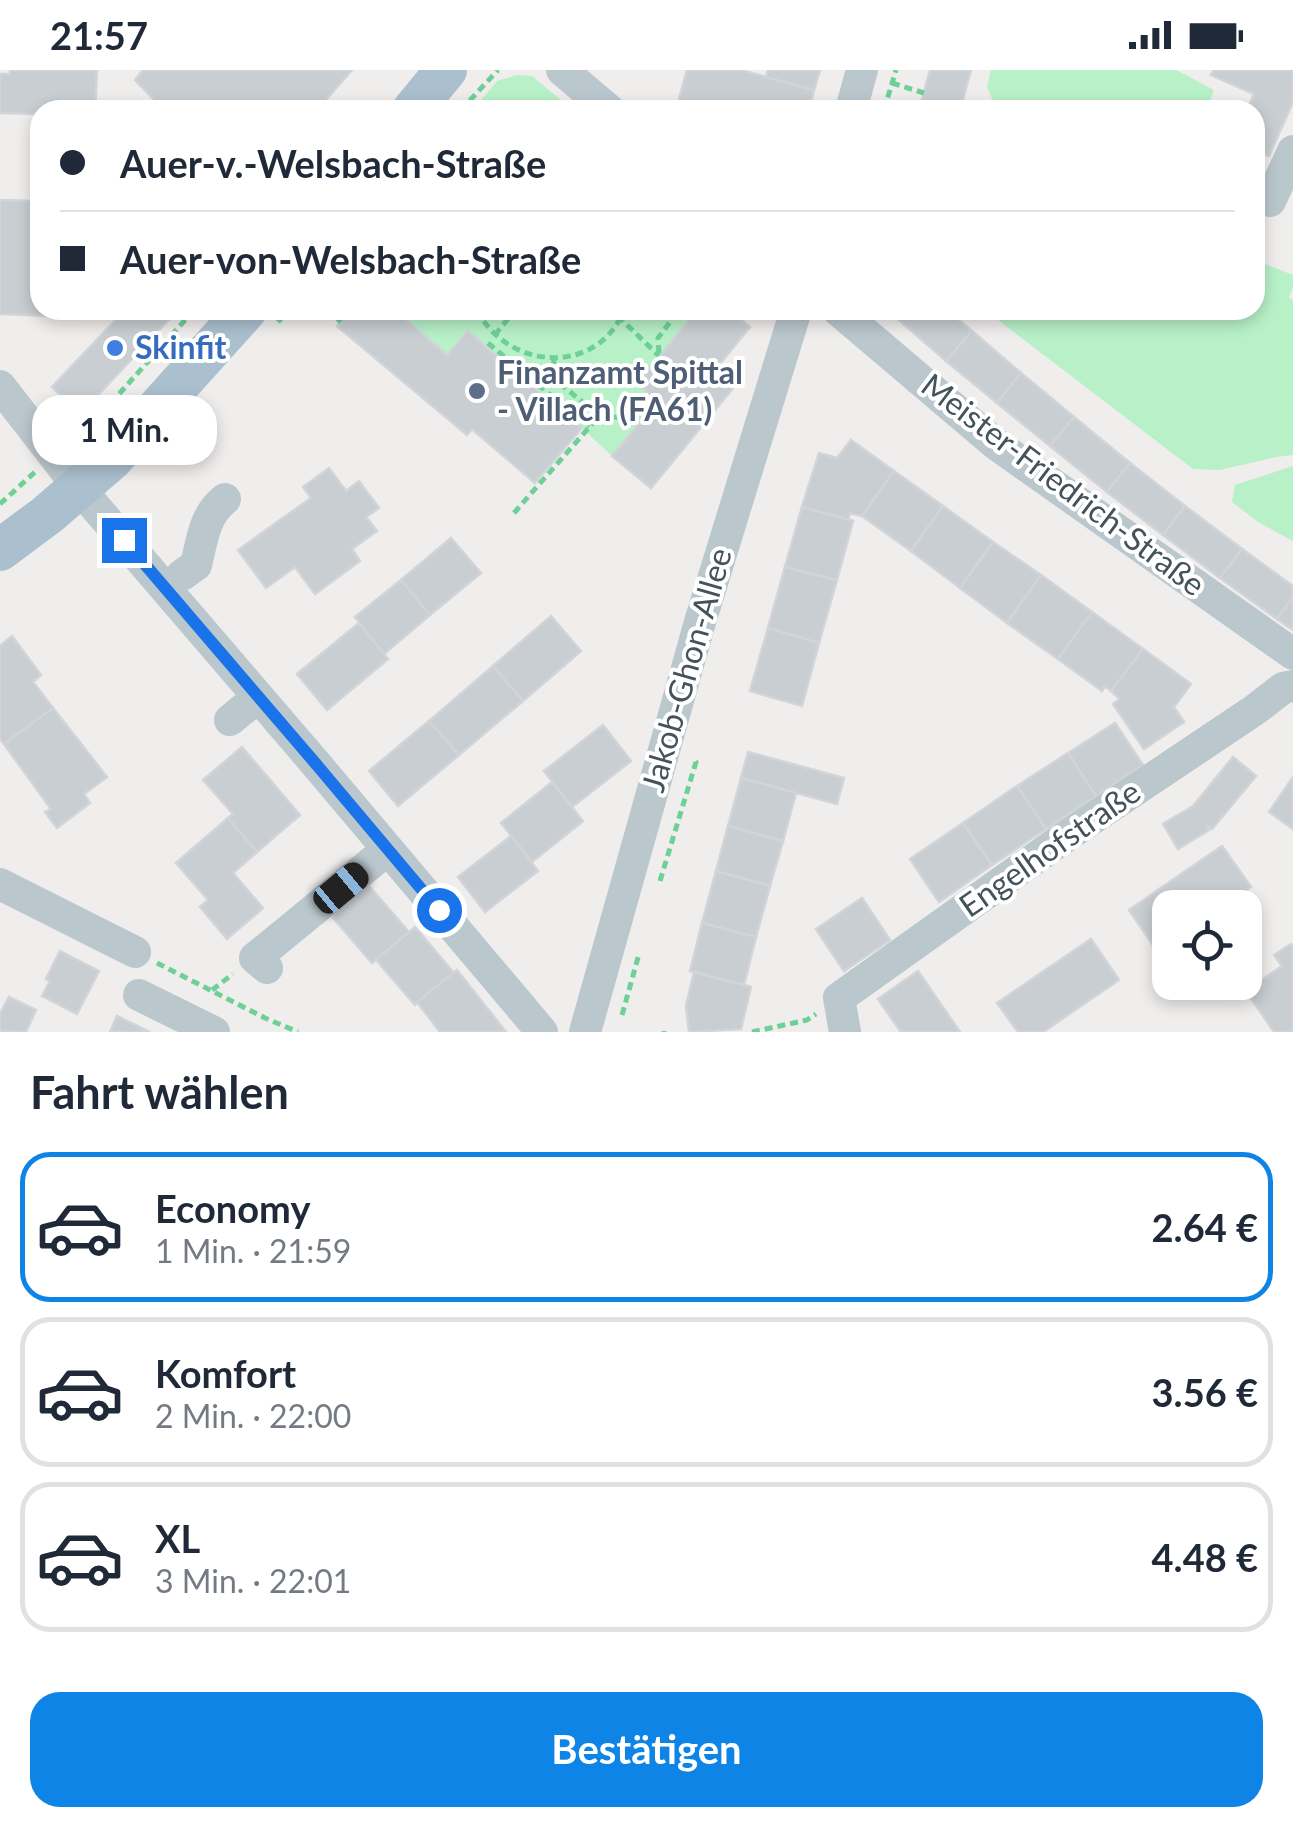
<!DOCTYPE html>
<html lang="de">
<head>
<meta charset="utf-8">
<style>
  :root { --surface:#fff; --page:#f2f2f3; --text:#1f2937; --muted:#747a83; --line:#e0e1e3; --accent:#0f84e7 }
  body { margin:0; font-family:Lato,sans-serif; background:var(--page); color:var(--text); height:100vh; display:flex; flex-direction:column; font-size:38px; white-space:nowrap }
  * { box-sizing:border-box; margin:0 }
  p { font-size:32px; color:var(--muted) }
  .icon { flex:none; width:55px; height:55px; fill:none; stroke:currentColor; stroke-width:2; stroke-linecap:round; stroke-linejoin:round }
  .map { position:relative; height:962px; overflow:hidden }
  .side { display:flex; flex-direction:column; background:var(--surface); flex:1 }
  .side>* { flex:none }
  .guide { position:absolute; left:30px; top:30px; width:1235px; height:220px; border-radius:30px; box-shadow:0 5px 15px #0003; display:grid; align-content:center; height:220px; padding:0 30px; background:var(--surface) }
  .fabs { position:absolute; left:1152px; top:820px; display:grid; gap:20px }
  .fabs a { display:grid; place-items:center; width:110px; height:110px; border-radius:20px; background:var(--surface); box-shadow:0 5px 15px #0003; font-size:50px }
  .end { position:absolute; width:45px; height:45px; margin:-22px; border:12px solid #1a73e8; background:#fff; box-shadow:0 0 0 5px #fff }
  .from { border-radius:50% }
  .bubble { position:absolute; height:70px; border-radius:30px; background:var(--surface); box-shadow:0 5px 15px #0003; font-size:32px; font-weight:700; line-height:70px; text-align:center }
  .car { position:absolute; width:30px; height:60px; margin:-30px -15px; border-radius:12px; box-shadow:0 0 8px 2px #0007; background:linear-gradient(#222 24%,#8ab4d8 0 40%,#222 0 76%,#8ab4d8 0 86%,#222 0) }
  .guide b { display:flex; align-items:center; gap:35px; height:95px; font-size:38px }
  .guide b+b { border-top:2px solid var(--line) }
  .guide i { width:25px; height:25px; background:var(--text) }
  ul { padding:0; list-style:none }
  li { display:flex; align-items:center; gap:30px; height:150px; margin:0 20px 15px; padding:0 10px; border:5px solid var(--line); border-radius:30px }
  li div { flex:1 }
  li b { display:block; font-size:38px }
  li em { font-style:normal; font-weight:700 }
  li.active { border-color:var(--accent) }
  li>.icon { width:90px; height:90px; stroke-width:1.5 }
  h2 { padding:0 30px; font-size:45px; line-height:120px }
  .button { display:flex; gap:20px; margin-top:auto; padding:20px 30px }
  .button a { flex:1; height:115px; border-radius:30px; background:var(--accent); color:#fff; font-size:40px; font-weight:700; line-height:115px; text-align:center }
  .status { display:flex; justify-content:space-between; align-items:center; height:70px; padding:0 50px; background:var(--surface); direction:ltr }
  .status svg { height:28px; fill:currentColor }
  .map>svg:first-child { display:block }
</style>
</head>
<body>
<div class="status"><b>21:57</b><svg viewBox="0 0 49 12"><path d="M0 12V9h3v3zM5 12V6h3v6zM10 12V3h3v9zM15 12V0h3v12zM26 1h20v11H26zM47 4h2v5h-2z"/></svg></div>
<div class="map">
<svg width="1293" height="962" viewBox="0 0 1293 962">
  <rect width="100%" height="100%" fill="#f0eded"/>
  <g fill="#b8f1c8">
    <polygon points="991,0 1176,0 1214,20 1207,40 997,40 987,17"/>
    <polygon points="517,5 532,6 573,40 473,40 497,11"/>
    <polygon points="1255,190 1293,205 1293,217 1289,228 1293,230 1293,385 1276,387 1220,400 1193,399 985,240 1255,240"/>
    <polygon points="407,240 697,240 637,313 658,331 612,386 582,358 468,261 447,285 402,246"/>
    <polygon points="1293,396 1293,471 1258,452 1232,432 1235,415"/>
  </g>
  <g fill="#c9ced2" stroke="#d1d4d9" stroke-width="2.5">
    <polygon points="10,0 97,0 95,40 40,40 40,44 0,43 0,4 10,4"/>
    <polygon points="143,0 352,0 317,40 164,40 135,10"/>
    <polygon points="687,0 741,0 814,20 809,40 676,40"/>
    <polygon points="768,0 820,0 814,20 766,7"/>
    <polygon points="930,0 971,0 960,40 919,40"/>
    <polygon points="1214,0 1293,0 1293,32 1269,86 1255,80 1255,40 1247,40 1254,24 1211,5"/>
    <polygon points="34,112 40,112 40,240 56,240 55,246 0,244 0,130 33,131"/>
    <polygon points="125,240 178,240 80,344 52,317"/>
    <polygon points="350,240 407,240 402,246 447,285 468,261 582,358 535,413 472,359 467,365 337,256"/>
    <polygon points="697,240 729,240 750,257 714,301 734,317 651,418 612,386 658,331 637,314"/>
    <polygon points="907,240 947,240 972,261 946,291 899,250"/>
    <polygon points="972,261 1021,303 997,333 946,291"/>
    <polygon points="1021,303 1074,347 1050,376 997,333"/>
    <polygon points="1074,347 1130,393 1107,422 1050,376"/>
    <polygon points="851,370 894,401 862,446 850,443 848,450 802,437 819,383 837,388"/>
    <polygon points="1130,393 1185,436 1163,465 1107,422"/>
    <polygon points="329,398 346,421 359,411 379,438 366,447 377,461 352,479 360,491 315,524 295,497 266,518 238,480 311,428 303,417"/>
    <polygon points="894,401 943,436 911,481 862,446"/>
    <polygon points="943,436 993,472 960,518 911,481"/>
    <polygon points="1185,436 1242,479 1220,508 1163,465"/>
    <polygon points="802,437 853,451 837,510 785,497"/>
    <polygon points="451,468 481,503 430,545 401,510"/>
    <polygon points="993,472 1041,505 1007,553 960,518"/>
    <polygon points="1242,479 1293,516 1293,527 1277,549 1220,508"/>
    <polygon points="785,497 837,510 819,573 768,558"/>
    <polygon points="1041,505 1092,542 1058,589 1007,553"/>
    <polygon points="401,510 430,545 384,584 355,547"/>
    <polygon points="1293,527 1293,560 1277,549"/>
    <polygon points="1092,542 1143,579 1111,621 1105,616 1102,621 1058,589"/>
    <polygon points="551,546 581,581 523,631 493,596"/>
    <polygon points="359,553 388,589 327,640 297,604"/>
    <polygon points="768,558 819,573 802,636 750,621"/>
    <polygon points="12,566 41,605 33,612 53,638 4,674 0,669 0,576"/>
    <polygon points="1143,579 1191,614 1174,637 1184,652 1144,679 1113,634 1120,629 1111,621"/>
    <polygon points="493,596 523,631 459,685 429,651"/>
    <polygon points="53,638 107,707 84,724 90,733 57,758 45,742 51,739 4,674"/>
    <polygon points="429,651 459,685 398,736 369,701"/>
    <polygon points="1115,653 1143,695 1096,726 1068,683"/>
    <polygon points="603,655 631,691 572,737 544,701"/>
    <polygon points="242,677 300,745 257,782 228,748 233,744 203,710"/>
    <polygon points="748,682 844,708 837,734 741,708"/>
    <polygon points="1068,683 1096,726 1046,759 1017,716"/>
    <polygon points="1233,687 1256,706 1212,759 1206,754 1209,760 1178,779 1163,754 1193,736"/>
    <polygon points="1293,707 1293,759 1269,742"/>
    <polygon points="741,708 796,723 783,771 728,756"/>
    <polygon points="552,712 583,751 532,792 501,753"/>
    <polygon points="1017,716 1046,759 992,795 963,753"/>
    <polygon points="228,748 257,782 233,803 263,838 227,869 200,837 208,830 176,793"/>
    <polygon points="963,753 992,795 939,832 910,789"/>
    <polygon points="728,756 783,771 770,816 716,801"/>
    <polygon points="511,766 538,801 485,842 458,807"/>
    <polygon points="1222,776 1251,817 1220,838 1170,838 1170,872 1157,881 1129,840"/>
    <polygon points="716,801 770,816 756,867 702,853"/>
    <polygon points="370,817 409,862 372,893 333,848"/>
    <polygon points="862,828 890,870 844,901 816,859"/>
    <polygon points="702,853 756,867 744,915 690,901"/>
    <polygon points="415,857 454,903 417,932 415,935 376,890"/>
    <polygon points="1091,869 1119,910 1043,962 1018,962 997,933"/>
    <polygon points="1291,874 1293,876 1293,962 1274,962 1246,921 1282,896 1274,885"/>
    <polygon points="60,881 99,901 77,944 42,926 50,911 46,909"/>
    <polygon points="457,900 506,962 440,962 417,932"/>
    <polygon points="918,901 960,962 901,962 878,929"/>
    <polygon points="694,902 751,917 741,959 689,962 686,936"/>
    <polygon points="9,927 36,940 26,962 0,961 0,944"/>
    <polygon points="117,946 150,962 110,962"/>
  </g>
  <g fill="none" stroke-linecap="round" stroke-linejoin="round">
    <g stroke="#6ed096" stroke-width="5" stroke-dasharray="8 5" stroke-linecap="butt">
      <polyline points="892,13 924,23"/>
      <polyline points="961,35 972,39"/>
      <polyline points="461,40 498,0"/>
      <polyline points="884,40 896,0"/>
      <polyline points="328,240 341,252"/>
      <path d="M477,240C508,301 598,306 624,240"/>
      <polyline points="606,240 621,249 659,286"/>
      <polyline points="278,252 288,240"/>
      <polyline points="495,265 515,240"/>
      <polyline points="488,273 589,357"/>
      <polyline points="659,283 658,268 679,240"/>
      <polyline points="550,305 599,346 631,348 652,326"/>
      <polyline points="540,315 553,301 554,289"/>
      <polyline points="74,370 86,361 194,240"/>
      <polyline points="0,434 35,402"/>
      <polyline points="514,443 599,346"/>
      <polyline points="660,811 696,692 692,688"/>
      <polyline points="157,893 265,948 298,962"/>
      <polyline points="212,920 233,904"/>
      <polyline points="622,945 639,884"/>
      <polyline points="664,961 664,962"/>
      <polyline points="752,962 807,950 816,944"/>
    </g>
    <g stroke="#bac7cd" stroke-width="32">
      <polyline points="562,0 609,40"/>
      <polyline points="851,40 862,0"/>
      <polyline points="1270,131 1293,81"/>
      <polyline points="838,240 997,375 1293,584"/>
      <polyline points="0,316 79,418 316,694 542,962"/>
      <path d="M182,505L196,495C202,471 204,445 225,429"/>
      <polyline points="230,650 258,627"/>
      <polyline points="0,814 135,882"/>
      <polyline points="267,898 255,888 387,780"/>
      <polyline points="139,925 214,962"/>
      <polyline points="585,962 700,552 796,240"/>
      <polyline points="845,962 839,928 1065,767 1256,639 1283,618 1293,616"/>
    </g>
    <g stroke="#abc0ce" stroke-width="42">
      <polyline points="413,40 446,0"/>
      <polyline points="0,480 47,445 112,389 246,240"/>
    </g>
  </g>
  <g fill="none" stroke-linecap="round" stroke-linejoin="round">
    <polyline stroke="#1a73e8" stroke-width="12" points="124,470 316,694 439,840"/>
  </g>
  <circle fill="#3f7fe0" stroke="#fff" stroke-width="4" cx="115" cy="278" r="10"/>
  <circle fill="#5c6f8a" stroke="#fff" stroke-width="4" cx="477" cy="321" r="10"/>
  <g text-anchor="middle" stroke-width="8" stroke-linejoin="round" paint-order="stroke">
    <g font-size="32" font-weight="bold" fill="#366cbe" stroke="#fff" text-anchor="start">
      <text x="135" y="289">Skinfit</text>
    </g>
    <g font-size="32" font-weight="bold" fill="#4e5e75" stroke="#fff" text-anchor="start">
      <text x="497" y="314">Finanzamt Spittal<tspan x="497" dy="37">- Villach (FA61)</tspan></text>
    </g>
    <g font-size="32" fill="#44535b" stroke="#fff">
      <text transform="translate(1063 415) rotate(37)" y="11">Meister-Friedrich-Straße</text>
      <text transform="translate(687 600) rotate(-74)" y="11">Jakob-Ghon-Allee</text>
      <text transform="translate(1050 779) rotate(-35)" y="11">Engelhofstraße</text>
    </g>
  </g>
</svg>
<div class="fabs">
<a><svg class="icon" aria-label="locate" viewBox="0 0 24 24"><circle cx="12" cy="12" r="6"/><path d="M12 2v4M12 18v4M2 12h4M18 12h4"/></svg></a>
</div>
<i class="end from" style="left:439px;top:840px"></i>
<i class="end" style="left:124px;top:470px"></i>
<div class="bubble" style="left:32px;top:325px;width:185px">1 Min.</div>
<i class="car" style="left:341px;top:818px;rotate:50deg"></i>
<div class="guide">
<b><i class="from"></i>Auer-v.-Welsbach-Straße</b>
<b><i></i>Auer-von-Welsbach-Straße</b>
</div>
</div>
<section class="side">
<h2>Fahrt wählen</h2>
<ul>
<li class="active"><svg class="icon" aria-label="car" viewBox="0 0 24 24"><path d="M5 17H2v-5l4-1 3-4h7l3 4 3 1v5h-3M9 17h6M6 11h13"/><circle cx="7" cy="17" r="2"/><circle cx="17" cy="17" r="2"/></svg><div><b>Economy</b><p>1 Min. · 21:59</p></div><em>2.64 €</em></li>
<li><svg class="icon" aria-label="car" viewBox="0 0 24 24"><path d="M5 17H2v-5l4-1 3-4h7l3 4 3 1v5h-3M9 17h6M6 11h13"/><circle cx="7" cy="17" r="2"/><circle cx="17" cy="17" r="2"/></svg><div><b>Komfort</b><p>2 Min. · 22:00</p></div><em>3.56 €</em></li>
<li><svg class="icon" aria-label="car" viewBox="0 0 24 24"><path d="M5 17H2v-5l4-1 3-4h7l3 4 3 1v5h-3M9 17h6M6 11h13"/><circle cx="7" cy="17" r="2"/><circle cx="17" cy="17" r="2"/></svg><div><b>XL</b><p>3 Min. · 22:01</p></div><em>4.48 €</em></li>
</ul>
<div class="button"><a>Bestätigen</a></div>
</section>
</body>
</html>
